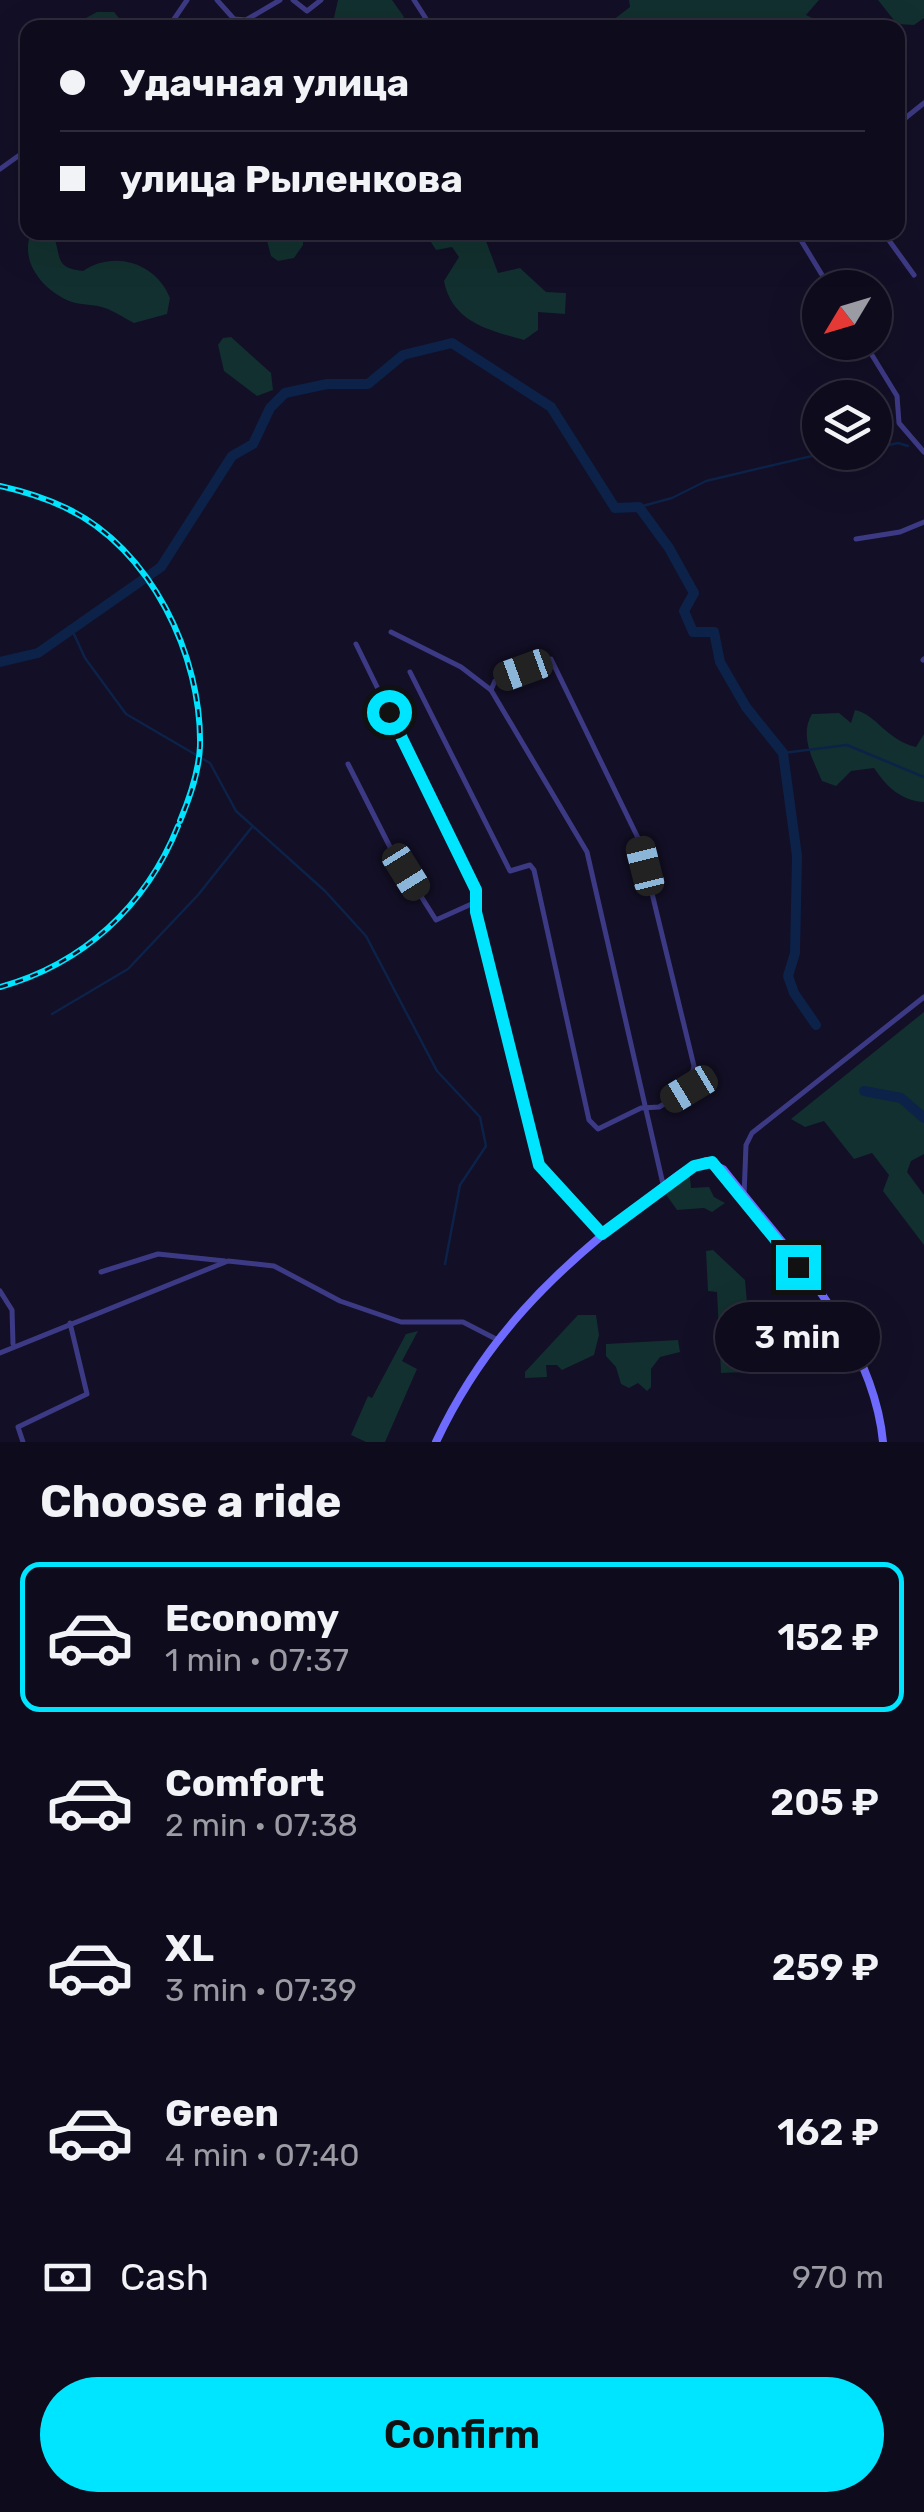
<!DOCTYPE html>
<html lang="en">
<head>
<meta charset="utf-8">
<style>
  :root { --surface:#0e0b1c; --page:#171425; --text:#f1f3f6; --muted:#9b9ba3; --line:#2e2b3b; --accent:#00e5ff }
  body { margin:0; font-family:Rubik,sans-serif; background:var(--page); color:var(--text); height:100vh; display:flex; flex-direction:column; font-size:38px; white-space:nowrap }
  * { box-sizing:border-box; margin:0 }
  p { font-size:32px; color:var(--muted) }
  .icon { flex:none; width:55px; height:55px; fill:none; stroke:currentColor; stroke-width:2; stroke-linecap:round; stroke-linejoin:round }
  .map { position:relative; height:1442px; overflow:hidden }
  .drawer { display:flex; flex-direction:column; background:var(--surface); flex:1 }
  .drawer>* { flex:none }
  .banner { position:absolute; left:20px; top:20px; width:885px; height:220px; border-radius:20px; box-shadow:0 10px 40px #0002,0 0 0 2px var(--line); display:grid; align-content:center; height:220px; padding:0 40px; background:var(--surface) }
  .needle { width:65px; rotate:232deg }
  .controls { position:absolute; left:802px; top:270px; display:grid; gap:20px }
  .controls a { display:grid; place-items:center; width:90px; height:90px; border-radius:50%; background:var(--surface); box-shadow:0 10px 40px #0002,0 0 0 2px var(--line); font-size:50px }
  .end { position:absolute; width:45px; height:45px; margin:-22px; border:12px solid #00e5ff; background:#111; box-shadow:0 0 0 5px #111 }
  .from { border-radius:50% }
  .bubble { position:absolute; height:70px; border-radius:35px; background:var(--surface); box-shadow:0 10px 40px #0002,0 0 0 2px var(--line); font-size:32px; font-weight:600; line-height:70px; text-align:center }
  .car { position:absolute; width:30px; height:60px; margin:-30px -15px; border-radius:12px; box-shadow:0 0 8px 2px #0007; background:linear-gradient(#222 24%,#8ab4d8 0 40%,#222 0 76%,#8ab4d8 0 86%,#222 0) }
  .banner b { display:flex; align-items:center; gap:35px; height:95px; font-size:38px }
  .banner b+b { border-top:2px solid var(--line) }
  .banner i { width:25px; height:25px; background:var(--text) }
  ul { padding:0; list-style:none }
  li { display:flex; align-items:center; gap:30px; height:150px; margin:0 20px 15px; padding:0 20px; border:5px solid transparent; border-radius:20px }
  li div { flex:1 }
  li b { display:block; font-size:38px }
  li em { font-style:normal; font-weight:600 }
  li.active { border-color:var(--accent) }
  li>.icon { width:90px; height:90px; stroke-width:1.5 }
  h2 { padding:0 40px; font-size:45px; line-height:120px }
  .pay { display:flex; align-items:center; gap:25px; height:110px; padding:0 40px; font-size:38px }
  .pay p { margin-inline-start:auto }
  .cta { display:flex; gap:20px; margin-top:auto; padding:20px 40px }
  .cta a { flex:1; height:115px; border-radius:60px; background:var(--accent); color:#111; font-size:40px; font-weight:600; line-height:115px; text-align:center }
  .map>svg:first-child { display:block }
</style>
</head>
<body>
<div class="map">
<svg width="924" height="1442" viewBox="0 0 924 1442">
  <rect width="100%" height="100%" fill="#130f26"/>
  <g fill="#12302f">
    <polygon points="338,0 392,0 404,17 399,22 404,27 344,27 333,22"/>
    <polygon points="629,0 819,0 806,15 830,27 604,27 630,7"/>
    <polygon points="878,0 924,0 924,18 914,25 897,24"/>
    <polygon points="97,12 114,12 126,27 69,27"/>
    <path d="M31,233H52C63,255 52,268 83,271C113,250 156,262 170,298L167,314L134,323C124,318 114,311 105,308C94,304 82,305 72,302C44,292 19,262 31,233Z"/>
    <polygon points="265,233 303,233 303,245 294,258 278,261 271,256"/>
    <path d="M425,233H495L486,241L498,273L520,268L546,292L566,293L565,314L538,312V330L524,340C488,330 452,322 444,281L459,257L452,247L436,250Z"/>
    <polygon points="231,337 271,373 273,390 257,396 224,371 218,345 223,338"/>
    <path d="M855,710C876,714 886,740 916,747L924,734V802C901,801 886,786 874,768L851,771L836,786L822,781C813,760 799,735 812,714L839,713L851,723Z"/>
    <polygon points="924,1012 924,1154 911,1161 907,1172 924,1195 924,1245 883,1191 889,1175 872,1153 854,1159 824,1121 805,1127 791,1119"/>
    <polygon points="685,1177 690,1177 691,1188 709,1187 714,1197 725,1203 712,1212 704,1208 677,1210 665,1193"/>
    <polygon points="713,1250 745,1280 749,1324 764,1324 767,1371 721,1373 717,1292 708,1291 706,1251"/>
    <polygon points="578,1315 596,1315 599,1335 594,1355 562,1370 557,1365 546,1365 547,1377 525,1378 525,1372"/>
    <polygon points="418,1331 402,1361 417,1369 385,1442 366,1442 351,1435 368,1396 372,1398 406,1334"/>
    <polygon points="678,1340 680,1352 660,1357 651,1369 651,1387 647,1391 638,1383 629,1388 621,1384 616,1367 606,1356 606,1344"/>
  </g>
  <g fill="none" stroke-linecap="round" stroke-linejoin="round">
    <g stroke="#0c2248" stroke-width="2.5">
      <polyline points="875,448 898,443 908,446"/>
      <polyline points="639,507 672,498 706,481 829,452"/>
      <polyline points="73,632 85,658 126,714 210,763 236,811 325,891 366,936 437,1071 480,1117 486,1146 460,1185 445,1264"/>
      <polyline points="783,753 847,745 924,777"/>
      <polyline points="52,1014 128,969 198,895 252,827"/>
    </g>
    <g stroke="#0c2248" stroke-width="10">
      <polyline points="0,662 38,653 161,567 232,456 253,444 270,408 285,393 327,384 368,384 403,355 452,343 551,407 615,508 639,507 669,548 694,593 684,611 693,632 714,632 720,662 746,707 783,753 797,856 795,953 788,976 794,993 816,1025"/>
      <polyline points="864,1091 901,1098 924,1118"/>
    </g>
    <g stroke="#3d3a85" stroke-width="5">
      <polyline points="217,0 234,19 246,20 280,0"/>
      <polyline points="293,0 307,11 321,0"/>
      <polyline points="414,0 432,28"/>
      <polyline points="168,28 187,0"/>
      <polyline points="898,124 924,103"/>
      <polyline points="0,169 28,149"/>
      <polyline points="796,232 830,288"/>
      <polyline points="883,232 914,275"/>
      <polyline points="864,342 897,396 899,423 924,452"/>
      <polyline points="856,539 900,532 924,522"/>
      <polyline points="391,632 461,667 491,690 587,852 663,1184"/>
      <polyline points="356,644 476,889 477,912 539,1165 602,1234"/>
      <polyline points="923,660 924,659"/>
      <polyline points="410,672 510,871 530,865 534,870 589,1120 598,1129 641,1108 659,1107 689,1089 694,1066 639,840 551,659 495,681 491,690"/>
      <polyline points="348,764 391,849 436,920 476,902"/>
      <polyline points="744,1196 746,1145 752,1133 924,997"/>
      <polyline points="101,1272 158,1254 225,1261"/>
      <polyline points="0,1291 12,1310 13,1344"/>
      <polyline points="0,1353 228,1261 274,1266 340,1301 401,1322 463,1322 496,1339"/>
      <polyline points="23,1442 18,1427 87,1394 70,1323"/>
    </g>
    <path stroke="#6f6bff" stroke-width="8" d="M436,1442C483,1341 554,1270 642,1204C661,1190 683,1167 706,1161L723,1169C786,1250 873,1335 883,1442"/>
    <defs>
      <g id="rail">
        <path d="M0,486C22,491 45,498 66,508C151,548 202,656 200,746C199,772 190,797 180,821"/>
        <path d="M0,987C83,964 146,906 178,826"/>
      </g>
    </defs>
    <use href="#rail" stroke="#00e5ff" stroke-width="6"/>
    <use href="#rail" stroke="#130f26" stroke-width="2.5" stroke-dasharray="8" stroke-linecap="butt"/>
  </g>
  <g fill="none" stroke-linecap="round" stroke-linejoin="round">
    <polyline stroke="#00e5ff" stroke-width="12" points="389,712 476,890 476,912 539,1165 602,1234 694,1166 712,1162 798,1267"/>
  </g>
</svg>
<div class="controls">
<a><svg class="needle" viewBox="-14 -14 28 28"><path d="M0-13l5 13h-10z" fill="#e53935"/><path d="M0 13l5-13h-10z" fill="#9b9ba3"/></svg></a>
<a><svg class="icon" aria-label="layers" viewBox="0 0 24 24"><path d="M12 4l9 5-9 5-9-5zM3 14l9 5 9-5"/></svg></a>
</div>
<i class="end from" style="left:389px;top:712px"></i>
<i class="end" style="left:798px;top:1267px"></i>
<div class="bubble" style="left:715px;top:1302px;width:165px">3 min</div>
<i class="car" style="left:523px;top:670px;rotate:250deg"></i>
<i class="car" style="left:645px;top:866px;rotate:346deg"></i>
<i class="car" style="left:406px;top:872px;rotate:148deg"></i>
<i class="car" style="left:689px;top:1089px;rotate:239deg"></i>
<div class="banner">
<b><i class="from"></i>Удачная улица</b>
<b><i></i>улица Рыленкова</b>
</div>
</div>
<section class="drawer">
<h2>Choose a ride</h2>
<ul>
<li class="active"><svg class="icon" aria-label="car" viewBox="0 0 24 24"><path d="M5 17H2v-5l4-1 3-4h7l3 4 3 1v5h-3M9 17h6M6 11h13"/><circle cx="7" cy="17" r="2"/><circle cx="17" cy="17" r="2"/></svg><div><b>Economy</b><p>1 min · 07:37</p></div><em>152 ₽</em></li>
<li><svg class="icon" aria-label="car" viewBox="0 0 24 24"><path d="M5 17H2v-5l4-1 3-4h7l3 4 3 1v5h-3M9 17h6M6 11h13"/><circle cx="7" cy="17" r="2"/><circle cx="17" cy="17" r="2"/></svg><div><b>Comfort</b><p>2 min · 07:38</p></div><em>205 ₽</em></li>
<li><svg class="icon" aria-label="car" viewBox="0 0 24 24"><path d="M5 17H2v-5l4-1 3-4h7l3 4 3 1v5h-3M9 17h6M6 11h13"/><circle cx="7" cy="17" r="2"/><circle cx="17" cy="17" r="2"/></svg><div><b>XL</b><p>3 min · 07:39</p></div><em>259 ₽</em></li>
<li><svg class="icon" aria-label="car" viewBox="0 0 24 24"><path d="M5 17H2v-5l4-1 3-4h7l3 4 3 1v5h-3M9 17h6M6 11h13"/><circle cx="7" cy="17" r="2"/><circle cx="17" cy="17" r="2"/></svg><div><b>Green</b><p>4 min · 07:40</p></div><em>162 ₽</em></li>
</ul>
<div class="pay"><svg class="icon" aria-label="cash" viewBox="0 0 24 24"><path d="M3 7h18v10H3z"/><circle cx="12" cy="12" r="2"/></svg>Cash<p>970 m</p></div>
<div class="cta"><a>Confirm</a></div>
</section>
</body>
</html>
